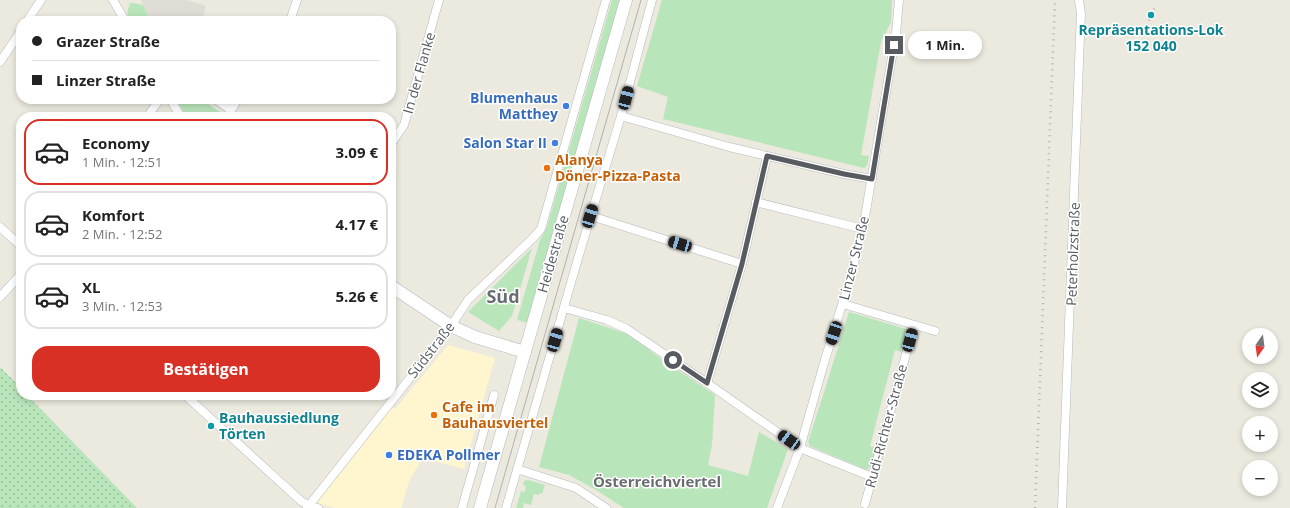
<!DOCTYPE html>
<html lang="de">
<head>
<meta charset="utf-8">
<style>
  :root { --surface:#fff; --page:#f6f6f6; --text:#222; --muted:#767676; --line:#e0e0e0; --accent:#d93025 }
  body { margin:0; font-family:"Open Sans",sans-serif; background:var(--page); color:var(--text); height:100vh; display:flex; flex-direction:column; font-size:15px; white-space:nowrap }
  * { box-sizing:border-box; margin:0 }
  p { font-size:13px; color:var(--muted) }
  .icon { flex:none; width:22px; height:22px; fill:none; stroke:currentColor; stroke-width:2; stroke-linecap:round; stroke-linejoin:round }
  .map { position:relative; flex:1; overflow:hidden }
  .panel { position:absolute; left:16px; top:112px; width:380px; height:288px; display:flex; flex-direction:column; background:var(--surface); border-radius:16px; box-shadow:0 2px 6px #0003 }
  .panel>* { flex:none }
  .top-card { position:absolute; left:16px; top:16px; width:380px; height:88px; border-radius:16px; box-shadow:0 2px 6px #0003; display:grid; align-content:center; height:88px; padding:0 16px; background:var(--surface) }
  .needle { width:26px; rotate:194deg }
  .controls { position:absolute; left:1242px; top:328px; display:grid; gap:8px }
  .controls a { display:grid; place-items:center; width:36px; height:36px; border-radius:50%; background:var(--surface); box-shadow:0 2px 6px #0003; font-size:20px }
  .end { position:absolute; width:18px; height:18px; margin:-9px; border:5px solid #585b60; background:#fff; box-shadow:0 0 0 2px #fff }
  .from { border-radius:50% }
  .bubble { position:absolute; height:28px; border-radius:14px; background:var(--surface); box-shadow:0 2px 6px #0003; font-size:13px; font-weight:700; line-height:28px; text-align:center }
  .car { position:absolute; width:12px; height:24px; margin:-12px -6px; border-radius:5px; box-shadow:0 0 3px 1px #0007; background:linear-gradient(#222 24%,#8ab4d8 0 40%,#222 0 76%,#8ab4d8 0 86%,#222 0) }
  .top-card b { display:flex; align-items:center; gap:14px; height:38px; font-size:15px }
  .top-card b+b { border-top:1px solid var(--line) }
  .top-card i { width:10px; height:10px; background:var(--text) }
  ul { padding:7px 0 0; list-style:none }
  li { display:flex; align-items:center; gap:12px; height:66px; margin:0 8px 6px; padding:0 8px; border:2px solid var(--line); border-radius:16px }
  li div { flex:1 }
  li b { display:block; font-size:15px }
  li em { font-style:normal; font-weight:700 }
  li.active { border-color:var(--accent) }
  li>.icon { width:36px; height:36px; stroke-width:1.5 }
  .cta { display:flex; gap:8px; margin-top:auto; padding:8px 16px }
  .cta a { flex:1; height:46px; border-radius:16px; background:var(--accent); color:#fff; font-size:16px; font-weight:700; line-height:46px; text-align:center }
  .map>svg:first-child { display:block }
</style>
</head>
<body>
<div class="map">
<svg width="1290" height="508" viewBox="0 0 1290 508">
  <defs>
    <pattern id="garden-dots" width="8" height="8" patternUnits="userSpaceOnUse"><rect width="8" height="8" fill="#b9e5bb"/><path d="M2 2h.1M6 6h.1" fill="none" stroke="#99bd9b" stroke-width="1.8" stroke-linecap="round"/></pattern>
  </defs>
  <rect width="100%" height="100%" fill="#ece9de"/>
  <polygon fill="#fff6d0" points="448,345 495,358 464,469 423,458 410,479 401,508 335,508 316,503 392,407 395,409"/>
  <polygon fill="#dfdcd6" points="141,0 186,0 206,6 202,19 203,21 151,21"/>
  <g fill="#b9e5bb">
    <polygon points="612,0 622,0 528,323 517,320 540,240 547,227"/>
    <polygon points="662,0 892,0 891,22 881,42 861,155 869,156 867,166 864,168 663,119 668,97 637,86"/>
    <polygon points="130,3 133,3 143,5 151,21 131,21 127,13"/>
    <polygon points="176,99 201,99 224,115 223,117 187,117"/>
    <polygon points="532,248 512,316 499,331 468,312"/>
    <polygon points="849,312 906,329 901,352 895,350 870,446 876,448 872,464 867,470 810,446 808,442 826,386"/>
    <polygon points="579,318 628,334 660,358 715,395 712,445 708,465 748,476 759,432 788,449 767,508 624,508 596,490 569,475 539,467"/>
    <polygon points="528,480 545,485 542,494 540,493 539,495 534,494 531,505 524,503 523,508 516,508 521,491 525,492 526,486 523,485 524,481"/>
  </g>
  <polygon fill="url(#garden-dots)" points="0,367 21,388 21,395 27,395 137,508 0,508"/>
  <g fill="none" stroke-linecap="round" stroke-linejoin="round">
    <defs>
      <g id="street">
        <polyline points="113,0 125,21"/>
        <polyline points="27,21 41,0"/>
        <polyline points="290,21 297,0"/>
        <polyline points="0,62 21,31"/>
        <polyline points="170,99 181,117"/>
        <polyline points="215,99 231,110"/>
        <polyline points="621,116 729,147 844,174 872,179"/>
        <polyline points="147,117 160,99"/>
        <polyline points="227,117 238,99"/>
        <polyline points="391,144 404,125 439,0"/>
        <polyline points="756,202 863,229"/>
        <polyline points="591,216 742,264"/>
        <polyline points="0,227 21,246"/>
        <polyline points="0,297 21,274"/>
        <polyline points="843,304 935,331"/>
        <polyline points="564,308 607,320 627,329 707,383 800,448 872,477"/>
        <polyline points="707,383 742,264 767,156"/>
        <polyline points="185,395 301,501 308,505 318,508"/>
        <polyline points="517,469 576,488 606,508"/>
        <polyline points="865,504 914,325"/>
        <polyline points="307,508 451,326 468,300 533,238 541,229 606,0"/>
        <polyline points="462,508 494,395"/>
        <polyline points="506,508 579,255 621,116 652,0"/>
        <polyline points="777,508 800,448 824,363 849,282 863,229 896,33 899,0"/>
        <polyline points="1062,508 1080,36 1081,14 1079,0"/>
      </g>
      <g id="secondary">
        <polyline points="391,286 451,326 475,337 525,352"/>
        <polyline points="480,508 626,0"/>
      </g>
    </defs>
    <use href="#street" stroke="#b7b9be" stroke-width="9"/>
    <use href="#secondary" stroke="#b5b8be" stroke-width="13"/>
    <use href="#street" stroke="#fff" stroke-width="8"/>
    <use href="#secondary" stroke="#fff" stroke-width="12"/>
    <polyline stroke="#b1b2b2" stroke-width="1" points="495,508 641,0"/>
    <g stroke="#b1b2b2" stroke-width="2.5" stroke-dasharray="1 5" stroke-linecap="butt">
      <polyline points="1147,26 1156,4"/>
      <polyline points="1035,508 1055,0"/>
    </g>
  </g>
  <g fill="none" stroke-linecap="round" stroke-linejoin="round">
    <polyline stroke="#585b60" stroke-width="5" points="673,360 707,383 742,264 767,156 844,174 872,179 894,45"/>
  </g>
  <g fill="#0f9aa8" stroke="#fff" stroke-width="1.5">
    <circle cx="1151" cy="15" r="4"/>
    <circle cx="211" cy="426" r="4"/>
  </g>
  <g fill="#3f7fe0" stroke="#fff" stroke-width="1.5">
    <circle cx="566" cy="106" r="4"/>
    <circle cx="555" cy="143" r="4"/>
    <circle cx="389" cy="455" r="4"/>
  </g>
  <g fill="#e8710a" stroke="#fff" stroke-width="1.5">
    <circle cx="547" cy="168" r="4"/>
    <circle cx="434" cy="415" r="4"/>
  </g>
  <g text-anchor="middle" stroke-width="3" stroke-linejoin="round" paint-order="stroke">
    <g font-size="14" font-weight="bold" fill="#0d838f" stroke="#fff">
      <text x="1151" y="35">Repräsentations-Lok<tspan x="1151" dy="16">152 040</tspan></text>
      <text x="219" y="423" text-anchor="start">Bauhaussiedlung<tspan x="219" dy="16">Törten</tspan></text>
    </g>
    <g font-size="14" fill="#585b60" stroke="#fff">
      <text transform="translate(419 73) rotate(-74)" y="5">In der Flanke</text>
      <text transform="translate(553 254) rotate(-74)" y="5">Heidestraße</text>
      <text transform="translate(1073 254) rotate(-88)" y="5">Peterholzstraße</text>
      <text transform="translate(854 258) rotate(-76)" y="5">Linzer Straße</text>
      <text transform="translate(431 350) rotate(-52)" y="5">Südstraße</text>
      <text transform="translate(886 426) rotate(-75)" y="5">Rudi-Richter-Straße</text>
    </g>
    <g font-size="14" font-weight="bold" fill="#366cbe" stroke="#fff" text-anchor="end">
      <text x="558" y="103">Blumenhaus<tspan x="558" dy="16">Matthey</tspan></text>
      <text x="547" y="148">Salon Star II</text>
      <text x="397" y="460" text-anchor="start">EDEKA Pollmer</text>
    </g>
    <g font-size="14" font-weight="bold" fill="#c56008" stroke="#fff" text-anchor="start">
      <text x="555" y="165">Alanya<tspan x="555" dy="16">Döner-Pizza-Pasta</tspan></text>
      <text x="442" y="412">Cafe im<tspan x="442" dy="16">Bauhausviertel</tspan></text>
    </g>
    <g font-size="15" font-weight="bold" fill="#696d72" stroke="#fff">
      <text x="657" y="487">Österreichviertel</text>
    </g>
    <g font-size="18" font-weight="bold" fill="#696d72" stroke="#fff">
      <text x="503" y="303">Süd</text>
    </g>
  </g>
</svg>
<div class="controls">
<a><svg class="needle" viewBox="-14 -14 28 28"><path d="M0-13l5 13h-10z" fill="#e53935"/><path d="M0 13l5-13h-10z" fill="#767676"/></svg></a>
<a><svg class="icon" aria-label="layers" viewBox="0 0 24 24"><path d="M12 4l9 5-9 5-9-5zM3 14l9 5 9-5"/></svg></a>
<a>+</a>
<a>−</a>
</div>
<i class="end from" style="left:673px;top:360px"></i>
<i class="end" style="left:894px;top:45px"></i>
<div class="bubble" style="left:908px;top:31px;width:74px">1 Min.</div>
<i class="car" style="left:626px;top:98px;rotate:15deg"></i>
<i class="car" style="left:590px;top:216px;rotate:17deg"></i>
<i class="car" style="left:680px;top:244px;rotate:286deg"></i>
<i class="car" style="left:834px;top:333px;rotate:198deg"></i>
<i class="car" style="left:555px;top:340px;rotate:16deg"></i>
<i class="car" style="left:910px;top:340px;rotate:15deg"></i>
<i class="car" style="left:789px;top:440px;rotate:305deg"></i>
<div class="top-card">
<b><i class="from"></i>Grazer Straße</b>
<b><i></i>Linzer Straße</b>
</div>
<section class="panel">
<ul>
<li class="active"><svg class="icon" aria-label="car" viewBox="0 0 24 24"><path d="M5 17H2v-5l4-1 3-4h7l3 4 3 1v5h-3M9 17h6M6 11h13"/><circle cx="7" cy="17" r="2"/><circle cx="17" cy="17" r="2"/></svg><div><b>Economy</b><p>1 Min. · 12:51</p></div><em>3.09 €</em></li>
<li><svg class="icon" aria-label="car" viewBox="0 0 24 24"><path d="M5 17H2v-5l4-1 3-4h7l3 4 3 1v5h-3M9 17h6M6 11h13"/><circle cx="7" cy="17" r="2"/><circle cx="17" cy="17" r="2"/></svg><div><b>Komfort</b><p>2 Min. · 12:52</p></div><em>4.17 €</em></li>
<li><svg class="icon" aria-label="car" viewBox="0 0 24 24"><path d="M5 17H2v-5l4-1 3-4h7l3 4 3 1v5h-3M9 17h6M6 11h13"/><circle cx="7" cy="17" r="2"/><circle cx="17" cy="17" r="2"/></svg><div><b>XL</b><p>3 Min. · 12:53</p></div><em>5.26 €</em></li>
</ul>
<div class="cta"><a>Bestätigen</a></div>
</section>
</div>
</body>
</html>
